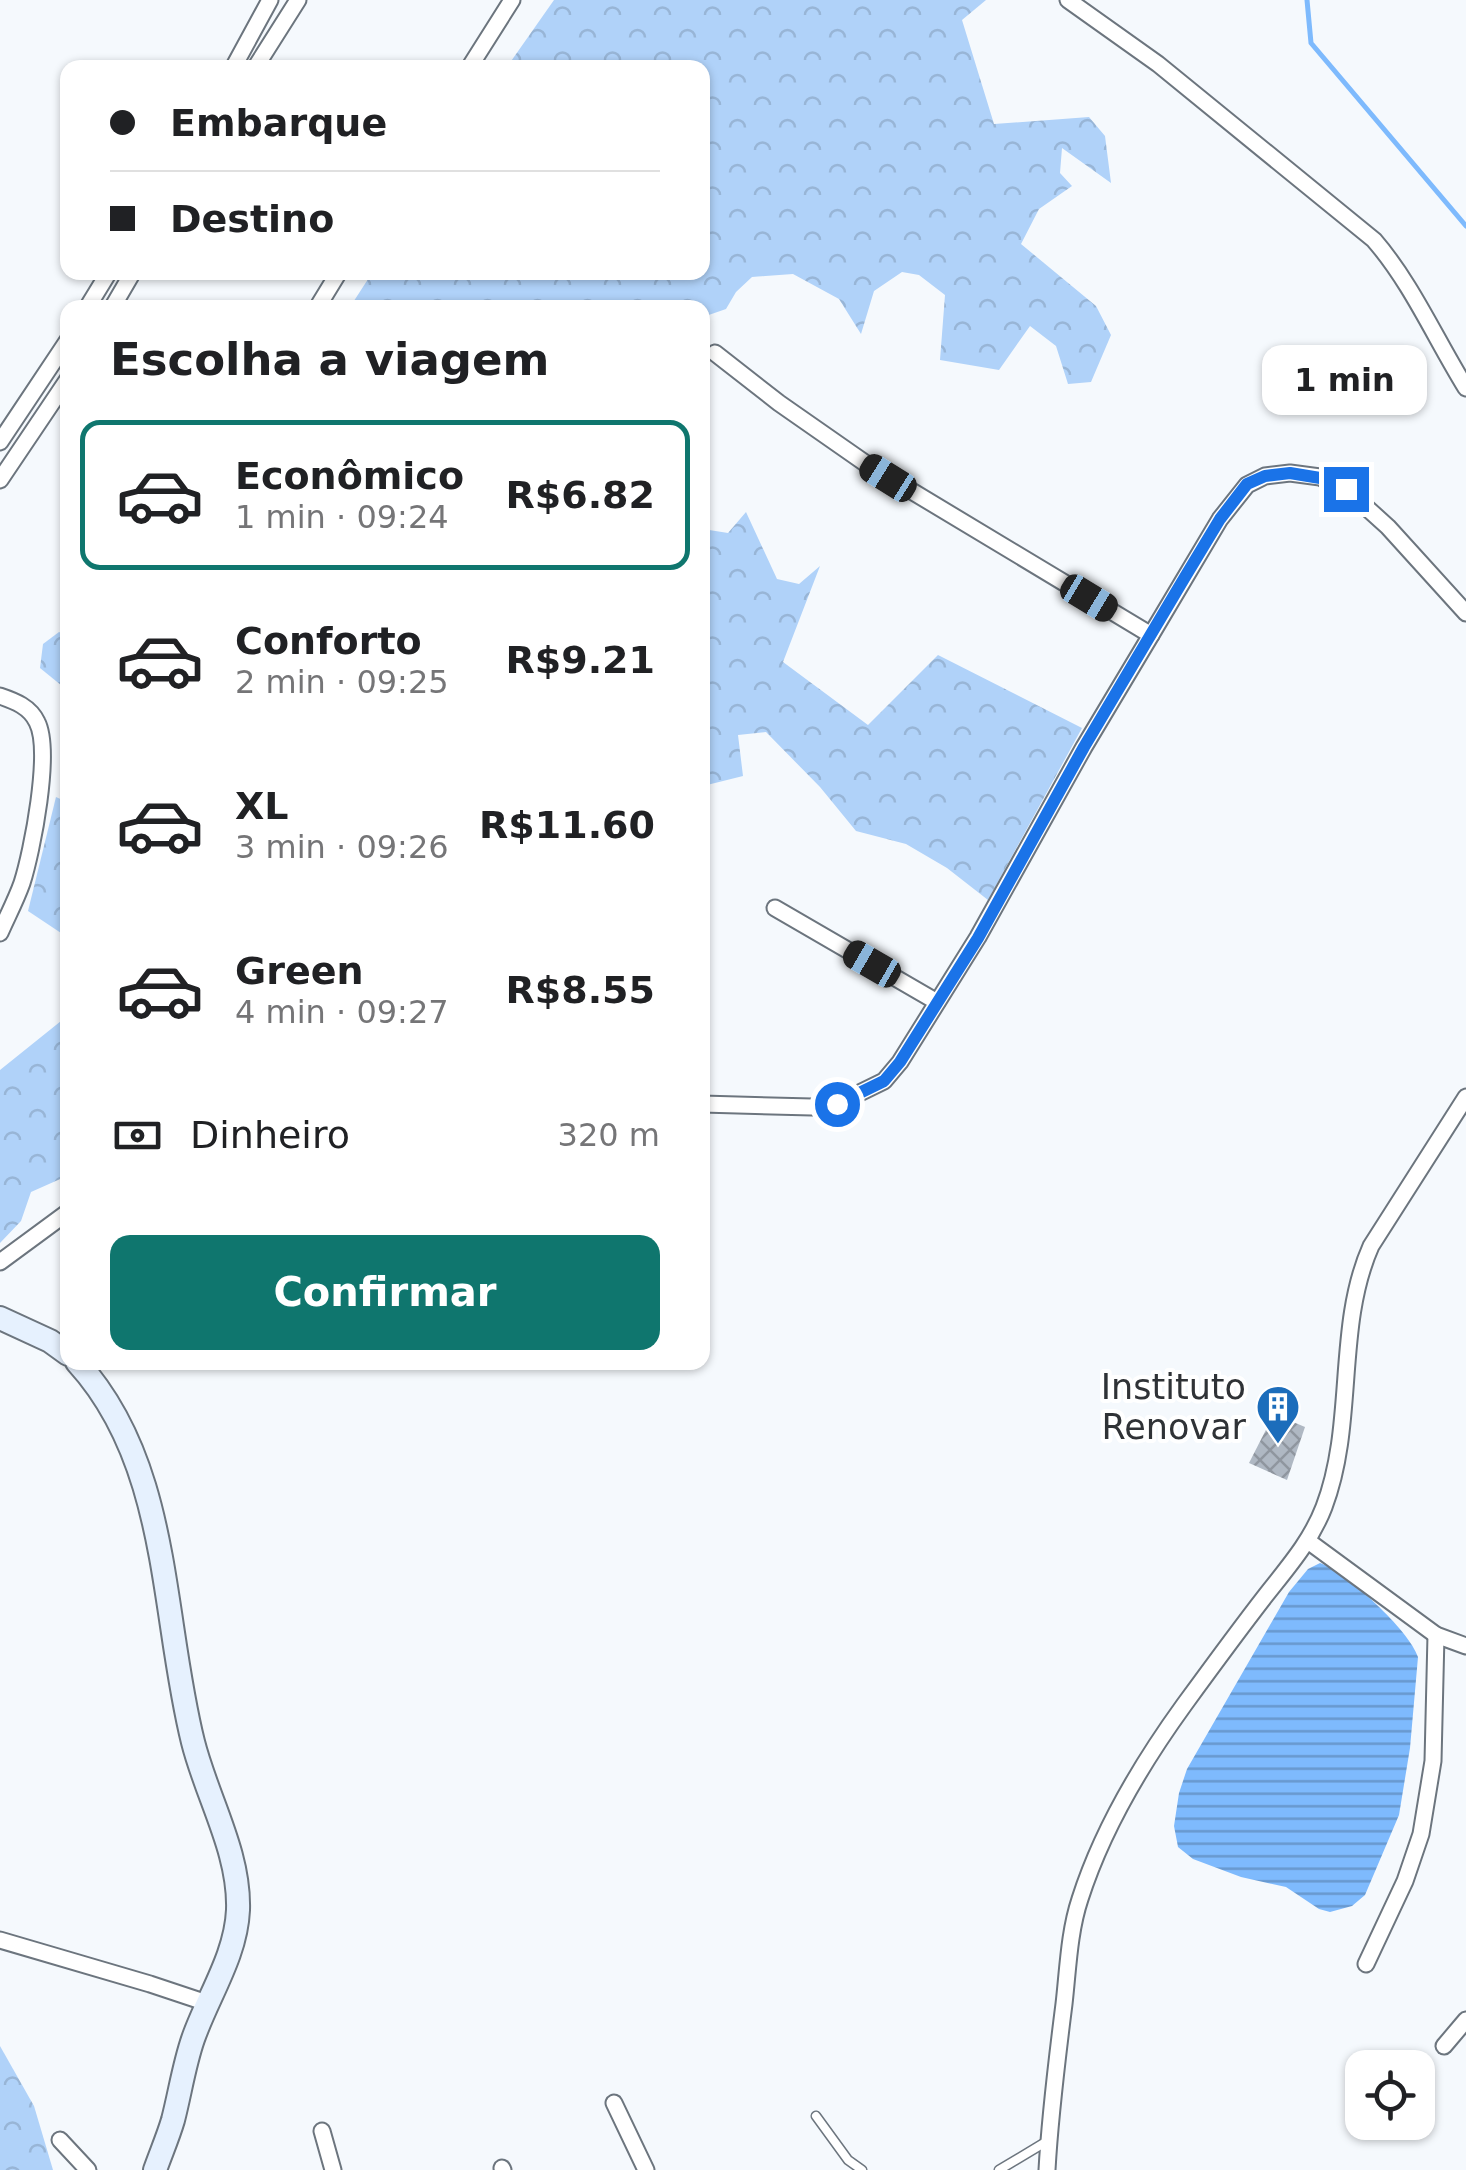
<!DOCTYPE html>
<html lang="pt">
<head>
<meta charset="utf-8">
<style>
  :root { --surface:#fff; --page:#f2f2f2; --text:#202124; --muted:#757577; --line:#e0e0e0; --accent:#0f766e }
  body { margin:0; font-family:"DejaVu Sans",sans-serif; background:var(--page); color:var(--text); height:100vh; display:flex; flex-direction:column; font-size:38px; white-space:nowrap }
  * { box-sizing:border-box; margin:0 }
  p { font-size:32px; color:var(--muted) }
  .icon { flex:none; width:55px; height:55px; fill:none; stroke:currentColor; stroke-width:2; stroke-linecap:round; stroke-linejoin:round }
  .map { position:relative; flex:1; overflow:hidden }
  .sheet { position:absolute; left:60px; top:300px; width:650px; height:1070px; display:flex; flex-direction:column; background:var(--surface); border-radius:20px; box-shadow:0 2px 8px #0004 }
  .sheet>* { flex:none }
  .hud { position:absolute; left:60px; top:60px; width:650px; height:220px; border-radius:20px; box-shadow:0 2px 8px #0004; display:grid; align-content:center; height:220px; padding:0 50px; background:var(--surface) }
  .buttons { position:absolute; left:1345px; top:2050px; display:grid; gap:20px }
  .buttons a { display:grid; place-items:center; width:90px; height:90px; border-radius:20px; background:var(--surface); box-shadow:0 2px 8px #0004; font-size:50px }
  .end { position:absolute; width:45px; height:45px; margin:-22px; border:12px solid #1a73e8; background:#fff; box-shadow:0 0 0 5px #fff }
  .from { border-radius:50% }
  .bubble { position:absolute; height:70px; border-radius:20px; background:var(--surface); box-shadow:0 2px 8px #0004; font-size:32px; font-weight:700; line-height:70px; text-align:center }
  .car { position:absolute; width:30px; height:60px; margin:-30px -15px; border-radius:12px; box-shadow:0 0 8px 2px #0007; background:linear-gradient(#222 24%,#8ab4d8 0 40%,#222 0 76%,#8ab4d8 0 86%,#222 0) }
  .hud b { display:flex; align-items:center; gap:35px; height:95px; font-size:38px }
  .hud b+b { border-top:2px solid var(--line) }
  .hud i { width:25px; height:25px; background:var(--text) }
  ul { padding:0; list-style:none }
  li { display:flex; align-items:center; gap:30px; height:150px; margin:0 20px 15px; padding:0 30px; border:5px solid transparent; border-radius:20px }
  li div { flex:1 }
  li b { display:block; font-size:38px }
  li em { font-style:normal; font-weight:700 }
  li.active { border-color:var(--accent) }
  li>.icon { width:90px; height:90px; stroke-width:1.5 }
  h2 { padding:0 50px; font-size:45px; line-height:120px }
  .pay { display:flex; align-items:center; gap:25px; height:110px; padding:0 50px; font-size:38px }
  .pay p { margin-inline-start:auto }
  .cta { display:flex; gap:20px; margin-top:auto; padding:20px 50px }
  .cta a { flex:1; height:115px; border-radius:20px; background:var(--accent); color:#fff; font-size:40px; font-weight:700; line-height:115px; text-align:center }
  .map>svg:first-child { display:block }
</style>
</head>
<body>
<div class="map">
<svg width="1466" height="2170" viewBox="0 0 1466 2170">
  <defs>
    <pattern id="forest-crowns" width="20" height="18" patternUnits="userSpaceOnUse" patternTransform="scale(2.5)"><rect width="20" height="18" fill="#b0d2f9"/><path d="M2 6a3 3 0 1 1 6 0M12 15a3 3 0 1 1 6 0" fill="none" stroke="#98b5d6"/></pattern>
    <pattern id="water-rules" width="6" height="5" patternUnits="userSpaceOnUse" patternTransform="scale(2.5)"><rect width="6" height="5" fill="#7ebafd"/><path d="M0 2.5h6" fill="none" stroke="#6898ce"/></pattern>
    <pattern id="building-cross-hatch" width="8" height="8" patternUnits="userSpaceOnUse" patternTransform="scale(2.5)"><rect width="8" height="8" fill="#afb8c3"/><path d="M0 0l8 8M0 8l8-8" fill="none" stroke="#8f969f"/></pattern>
  </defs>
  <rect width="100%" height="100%" fill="#f5f9fd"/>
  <g fill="url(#forest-crowns)">
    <polygon points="554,0 986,0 962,20 994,124 1089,117 1105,136 1111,183 1062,148 1060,173 1072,186 1039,209 1021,244 1096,306 1111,335 1091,382 1068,384 1056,346 1030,326 999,370 940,360 945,295 919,275 902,272 874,291 861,334 839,299 793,274 752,277 736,292 726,309 703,317 702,308 350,307 372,273 702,272 702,68 507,67"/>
    <polygon points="746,512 777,579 799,584 820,566 783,662 868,725 938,655 1082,728 988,900 947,868 906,844 856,831 820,787 766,732 738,735 743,776 703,786 703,529 728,533"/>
    <polygon points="59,632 67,635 67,690 40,668 43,644"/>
    <polygon points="56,797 67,802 67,937 28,911"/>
    <polygon points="67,1011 67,1176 31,1192 21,1221 0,1243 0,1070 61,1021"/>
    <polygon points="0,2046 34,2106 53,2170 0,2170"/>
  </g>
  <path fill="url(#water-rules)" d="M1320,1563C1346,1572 1410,1631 1418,1657L1410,1748L1399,1815L1365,1895L1352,1906L1330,1912L1319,1909L1286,1887L1241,1877L1193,1859L1178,1847L1174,1826L1179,1793L1187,1769L1289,1592L1308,1569Z"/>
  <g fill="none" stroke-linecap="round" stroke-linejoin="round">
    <polyline stroke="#7ebafd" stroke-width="5" points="1307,0 1311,43 1466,226"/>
  </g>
  <polygon fill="url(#building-cross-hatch)" points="1274,1414 1305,1427 1287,1480 1249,1463"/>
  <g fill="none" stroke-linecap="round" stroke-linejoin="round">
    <defs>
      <g id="lane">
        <polyline points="816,2116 848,2160 862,2170"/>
        <polyline points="999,2170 1049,2140"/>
      </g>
      <g id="street">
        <path d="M1068,0L1158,64L1374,240C1412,284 1435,338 1466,388"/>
        <polyline points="233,68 270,0"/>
        <polyline points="255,68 298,0"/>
        <polyline points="469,68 512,0"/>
        <polyline points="87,308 109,272"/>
        <polyline points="112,308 133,272"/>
        <polyline points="317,308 339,272"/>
        <polyline points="715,353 779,403 865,463 1151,635"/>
        <polyline points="0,442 68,340"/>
        <polyline points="0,480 68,379"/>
        <path d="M0,696C15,701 30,707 37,722C52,751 32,852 22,883C16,900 7,917 0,933"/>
        <polyline points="775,908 937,1002"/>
        <polyline points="702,1104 812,1107 837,1104 884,1081 900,1062 978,937 1084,747 1151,635 1220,519 1247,485 1265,476 1290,473 1320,477 1346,489 1388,527 1466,613"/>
        <polyline points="0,1262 68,1212"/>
        <polyline points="1308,1541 1436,1635 1466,1646"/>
        <polyline points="0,1940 150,1984 207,2003"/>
        <polyline points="1366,1964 1405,1881 1421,1834 1433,1761 1436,1635"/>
        <polyline points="1444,2046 1466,2020"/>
        <polyline points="614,2103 646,2170"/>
        <polyline points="322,2131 333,2170"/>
        <polyline points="60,2140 88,2170"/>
        <polyline points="502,2168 503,2170"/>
        <path d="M1047,2170C1050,2114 1057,2059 1064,2004C1068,1969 1069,1932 1080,1899C1102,1830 1142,1763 1184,1705C1211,1668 1238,1631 1266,1595C1288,1567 1311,1541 1324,1507C1356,1423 1335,1327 1371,1246L1466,1097"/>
      </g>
      <g id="secondary">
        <polyline points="0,1318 50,1341 68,1354"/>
        <path d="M77,1362C171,1465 161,1615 193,1742C207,1798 240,1852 238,1910C236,1956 208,1996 193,2039C184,2065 180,2093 173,2120C168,2137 161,2153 155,2170"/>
      </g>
    </defs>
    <use href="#lane" stroke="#6c757e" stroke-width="11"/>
    <use href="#street" stroke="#6c757e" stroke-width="19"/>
    <use href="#secondary" stroke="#6c757e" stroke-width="26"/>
    <use href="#lane" stroke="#fff" stroke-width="8"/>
    <use href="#street" stroke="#fff" stroke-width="15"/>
    <use href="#secondary" stroke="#e6f1fe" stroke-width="22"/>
  </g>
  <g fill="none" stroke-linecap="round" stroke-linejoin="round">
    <polyline stroke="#1a73e8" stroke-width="12" points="837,1104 884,1081 900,1062 978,938 1084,747 1185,577 1220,519 1247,484 1265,476 1290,473 1320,478 1346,489"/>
  </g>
  <defs>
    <symbol id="building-pin" viewBox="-11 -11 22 30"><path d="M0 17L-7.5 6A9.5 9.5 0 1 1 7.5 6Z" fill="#1c6dbb" stroke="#fff"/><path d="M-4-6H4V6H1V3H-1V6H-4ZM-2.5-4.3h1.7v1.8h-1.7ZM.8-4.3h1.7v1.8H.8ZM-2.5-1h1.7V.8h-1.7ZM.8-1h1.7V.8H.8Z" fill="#fff"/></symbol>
  </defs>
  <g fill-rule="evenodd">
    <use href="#building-pin" x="1253" y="1382" width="50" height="68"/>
  </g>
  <g text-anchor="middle" stroke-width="8" stroke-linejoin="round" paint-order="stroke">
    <g font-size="35" fill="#2f3236" stroke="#fff" text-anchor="end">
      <text x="1246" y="1399">Instituto<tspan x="1246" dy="40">Renovar</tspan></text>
    </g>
  </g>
</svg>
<div class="buttons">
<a><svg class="icon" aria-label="locate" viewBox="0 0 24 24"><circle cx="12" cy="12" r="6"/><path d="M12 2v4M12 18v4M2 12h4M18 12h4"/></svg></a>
</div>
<i class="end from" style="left:837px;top:1104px"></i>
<i class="end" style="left:1346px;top:489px"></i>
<div class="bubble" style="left:1262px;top:345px;width:165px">1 min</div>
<i class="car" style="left:888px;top:478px;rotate:302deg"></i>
<i class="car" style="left:1089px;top:598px;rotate:121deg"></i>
<i class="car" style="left:872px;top:964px;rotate:300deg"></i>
<div class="hud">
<b><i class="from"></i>Embarque</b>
<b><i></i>Destino</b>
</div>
<section class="sheet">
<h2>Escolha a viagem</h2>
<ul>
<li class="active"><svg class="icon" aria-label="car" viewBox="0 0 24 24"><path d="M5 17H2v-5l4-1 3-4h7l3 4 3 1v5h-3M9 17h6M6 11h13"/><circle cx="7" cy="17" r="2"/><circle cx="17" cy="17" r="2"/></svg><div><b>Econômico</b><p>1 min · 09:24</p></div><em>R$6.82</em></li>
<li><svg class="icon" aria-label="car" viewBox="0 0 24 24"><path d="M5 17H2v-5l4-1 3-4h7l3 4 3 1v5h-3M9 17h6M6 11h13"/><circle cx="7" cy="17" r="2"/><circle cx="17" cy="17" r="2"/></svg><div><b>Conforto</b><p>2 min · 09:25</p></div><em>R$9.21</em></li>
<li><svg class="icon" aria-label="car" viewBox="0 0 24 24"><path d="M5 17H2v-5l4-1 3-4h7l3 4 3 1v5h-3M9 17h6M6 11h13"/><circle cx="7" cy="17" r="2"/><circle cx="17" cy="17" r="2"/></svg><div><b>XL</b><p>3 min · 09:26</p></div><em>R$11.60</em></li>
<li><svg class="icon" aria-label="car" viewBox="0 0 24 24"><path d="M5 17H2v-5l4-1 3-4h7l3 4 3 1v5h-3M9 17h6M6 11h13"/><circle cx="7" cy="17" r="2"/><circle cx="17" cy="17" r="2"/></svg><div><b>Green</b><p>4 min · 09:27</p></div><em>R$8.55</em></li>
</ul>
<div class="pay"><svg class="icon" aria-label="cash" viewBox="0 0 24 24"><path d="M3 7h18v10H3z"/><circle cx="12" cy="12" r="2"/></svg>Dinheiro<p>320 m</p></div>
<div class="cta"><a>Confirmar</a></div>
</section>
</div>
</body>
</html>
